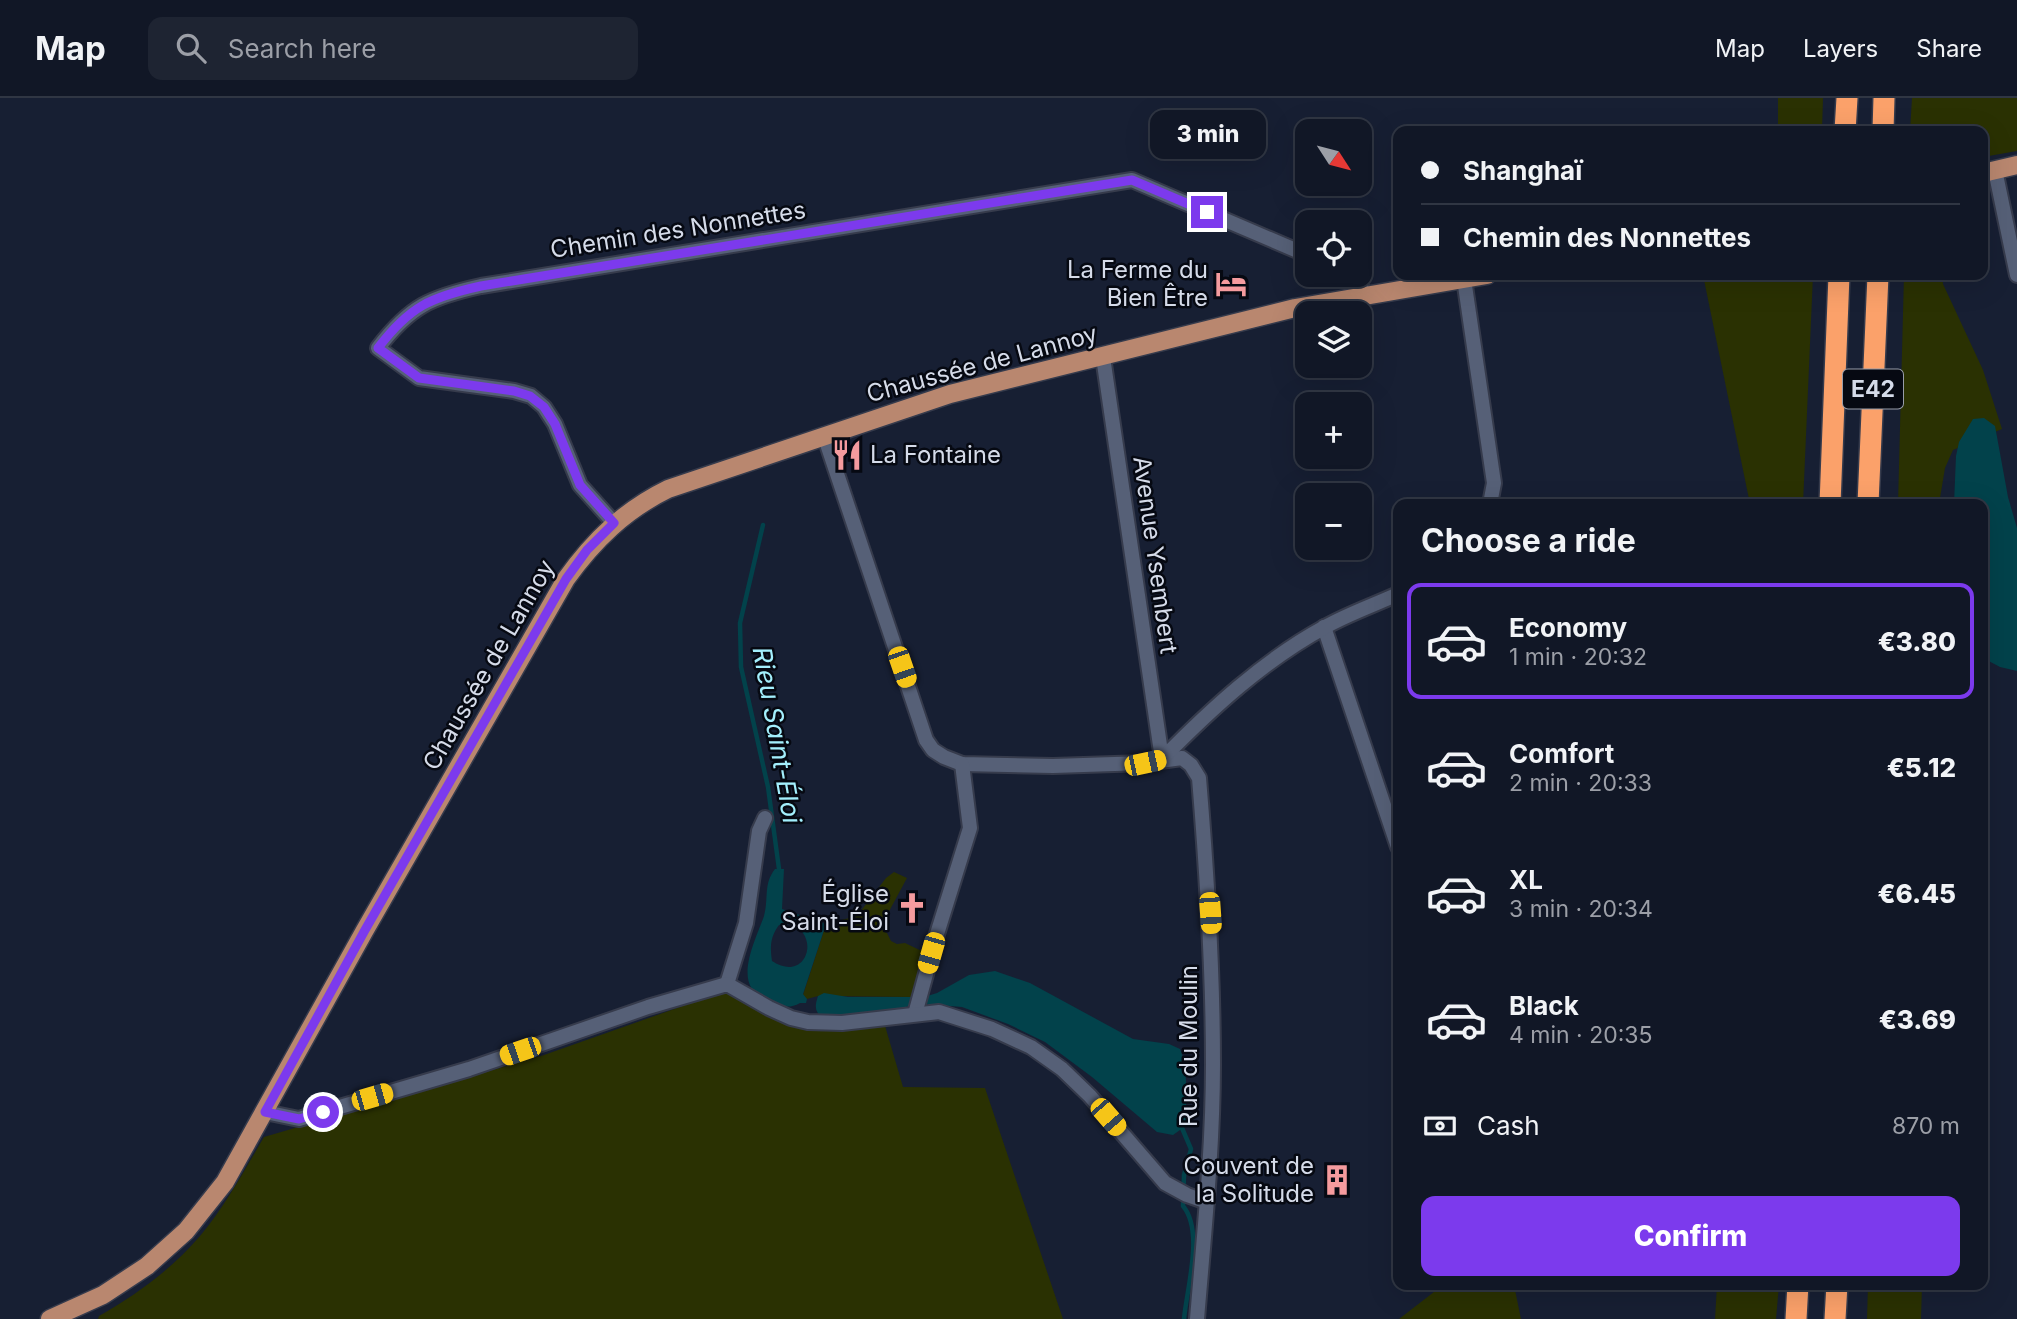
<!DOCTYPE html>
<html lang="en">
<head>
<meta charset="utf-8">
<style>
  :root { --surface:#111726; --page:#1e2432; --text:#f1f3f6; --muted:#9c9fa7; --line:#303643; --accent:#7c3aed }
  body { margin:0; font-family:Inter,sans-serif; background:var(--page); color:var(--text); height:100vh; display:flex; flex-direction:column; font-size:26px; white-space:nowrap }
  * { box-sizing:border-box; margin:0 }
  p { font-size:23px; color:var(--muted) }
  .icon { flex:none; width:38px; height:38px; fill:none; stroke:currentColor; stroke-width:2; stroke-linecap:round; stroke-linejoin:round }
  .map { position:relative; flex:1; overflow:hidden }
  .details { position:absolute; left:1393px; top:401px; width:595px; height:791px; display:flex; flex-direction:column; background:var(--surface); border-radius:14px; box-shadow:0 7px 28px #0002,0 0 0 2px var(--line) }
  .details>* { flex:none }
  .guide { position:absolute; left:1393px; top:28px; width:595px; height:154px; border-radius:14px; box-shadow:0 7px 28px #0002,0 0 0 2px var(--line); display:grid; align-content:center; height:154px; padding:0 28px; background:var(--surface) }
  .needle { width:46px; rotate:126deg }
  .fabs { position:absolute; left:1295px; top:21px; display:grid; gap:14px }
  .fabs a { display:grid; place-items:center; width:77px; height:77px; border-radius:14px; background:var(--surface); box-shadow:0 7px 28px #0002,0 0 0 2px var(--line); font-size:35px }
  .end { position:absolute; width:32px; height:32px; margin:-16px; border:9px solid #7c3aed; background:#fff; box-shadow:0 0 0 4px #fff }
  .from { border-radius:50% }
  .bubble { position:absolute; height:49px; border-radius:14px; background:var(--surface); box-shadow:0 7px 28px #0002,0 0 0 2px var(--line); font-size:23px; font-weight:800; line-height:49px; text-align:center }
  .car { position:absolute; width:21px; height:42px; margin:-21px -10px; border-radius:9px; box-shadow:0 0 5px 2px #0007; background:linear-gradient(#f5c518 24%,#345 0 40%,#f5c518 0 76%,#345 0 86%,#f5c518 0) }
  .guide b { display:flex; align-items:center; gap:24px; height:66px; font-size:26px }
  .guide b+b { border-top:2px solid var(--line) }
  .guide i { width:18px; height:18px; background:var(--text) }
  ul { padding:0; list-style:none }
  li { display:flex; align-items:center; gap:21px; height:116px; margin:0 14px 10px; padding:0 14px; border:4px solid transparent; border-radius:14px }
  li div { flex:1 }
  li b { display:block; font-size:26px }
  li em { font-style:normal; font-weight:800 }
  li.current { border-color:var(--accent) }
  li>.icon { width:63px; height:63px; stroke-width:1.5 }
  h2 { padding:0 28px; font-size:32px; line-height:84px }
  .pay { display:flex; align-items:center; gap:18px; height:77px; padding:0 28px; font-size:26px }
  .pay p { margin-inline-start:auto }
  .button { display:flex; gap:14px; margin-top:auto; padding:14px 28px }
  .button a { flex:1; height:80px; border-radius:14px; background:var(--accent); color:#fff; font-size:28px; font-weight:800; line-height:80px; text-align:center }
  header { display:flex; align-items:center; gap:42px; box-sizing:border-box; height:98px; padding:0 35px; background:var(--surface); border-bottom:2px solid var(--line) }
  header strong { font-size:33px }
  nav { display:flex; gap:38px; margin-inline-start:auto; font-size:24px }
  .search { width:490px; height:63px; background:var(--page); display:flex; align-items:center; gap:18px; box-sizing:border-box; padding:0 24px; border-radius:14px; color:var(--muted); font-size:26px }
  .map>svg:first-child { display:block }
</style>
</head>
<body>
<header>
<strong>Map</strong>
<div class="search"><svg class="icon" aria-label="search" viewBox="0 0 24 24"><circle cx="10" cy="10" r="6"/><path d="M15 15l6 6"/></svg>Search here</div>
<nav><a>Map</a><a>Layers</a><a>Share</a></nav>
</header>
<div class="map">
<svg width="2017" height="1221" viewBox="0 0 2017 1221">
  <rect width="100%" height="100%" fill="#171f33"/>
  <g fill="#2a3102">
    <polygon points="1778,0 1823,0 1822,33 1778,33"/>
    <polygon points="1912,0 2017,0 2017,53 1983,59 1983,33 1910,33"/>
    <polygon points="1703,177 1813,177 1803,406 1750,406"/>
    <polygon points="1904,177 1942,177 1943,186 1983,272 2002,331 1953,352 1945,370 1939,406 1898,406"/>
    <polygon points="894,774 907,780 880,830 887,835 891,843 897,846 905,845 926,855 915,899 818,898 807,901 803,897 826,826 857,818 886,780"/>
    <path d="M728,892L798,922L883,921L903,989L985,990L1063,1221H98L99,1218C136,1197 172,1171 200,1138C225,1108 244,1073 264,1039L544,957Z"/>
    <polygon points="1443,1187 1514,1187 1521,1221 1399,1221"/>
    <polygon points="1717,1187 1779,1187 1776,1221 1715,1221"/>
    <polygon points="1868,1187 1922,1187 1921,1221 1867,1221"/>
  </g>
  <g fill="#02424b" fill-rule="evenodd">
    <polygon points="1984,320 1995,328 2008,399 2017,430 2017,573 2000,569 1983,560 1983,406 1954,406 1956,358 1959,344 1973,321"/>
    <path d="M775,771H784L782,811L826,826L803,896L807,901L806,905H800C789,911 781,909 770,903C764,900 756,897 752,891C739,872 758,836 764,818C769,801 763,786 775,771ZM789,826C822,835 807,886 772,863C770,849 770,839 779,827Z"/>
    <path d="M995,873L1030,885L1133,941L1169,946L1180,951C1190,974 1184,1003 1187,1027L1173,1037L1157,1034L1092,979L1045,944L1008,926L962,909L914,905L896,914L825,922C815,914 814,910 818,898L824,895L848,899H924L937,895L969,877Z"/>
  </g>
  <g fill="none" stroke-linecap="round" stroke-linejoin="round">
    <g stroke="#02424b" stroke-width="4.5">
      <polyline points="763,427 740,525 741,569 768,689 779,771"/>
      <path d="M1182,1030L1191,1051L1184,1077L1183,1108C1204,1133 1187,1189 1184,1221"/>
    </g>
    <defs>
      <g id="minor">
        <polyline points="1995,72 2017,177"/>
        <polyline points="1351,177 1360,185 1364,198"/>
        <polyline points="1464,181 1494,385 1490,406"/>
        <polyline points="1103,259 1162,661"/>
        <path d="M824,337L926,642L933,652L944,659L962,666L1053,668L1145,665L1182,660L1191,667L1199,680C1207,776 1213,870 1213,966C1213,1051 1204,1136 1197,1221"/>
        <path d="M614,425L580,387L555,326L544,309L531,298L514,293L419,280L378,250C410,208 431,199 481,188L1132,82L1307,157"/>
        <polyline points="1324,529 1398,749"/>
        <path d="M1162,661C1210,612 1264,562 1325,529C1348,516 1374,507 1398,496"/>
        <polyline points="727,886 746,825 759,733 765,720"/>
        <polyline points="915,916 937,836 970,730 962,666"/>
        <polyline points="265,1014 299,1021 469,971 648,909 727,886 769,910 791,920 808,924 842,925 939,914 992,931 1031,949 1062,971 1090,998 1165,1085 1187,1097 1207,1104"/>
      </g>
      <g id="major">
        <polyline points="1983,75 2017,67"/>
        <path d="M50,1221L103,1197L147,1168L186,1133L225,1084L365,832L566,481C594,442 625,412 668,391L950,296L1295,210L1487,177"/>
      </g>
      <g id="highway">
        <polyline points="1845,33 1847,0"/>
        <polyline points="1883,33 1884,0"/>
        <polyline points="1830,406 1839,177"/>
        <polyline points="1868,406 1878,177"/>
        <polyline points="1796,1221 1798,1186"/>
        <polyline points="1835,1221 1837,1186"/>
      </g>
    </defs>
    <use href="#minor" stroke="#363b4c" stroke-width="18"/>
    <use href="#major" stroke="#363b4c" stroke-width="21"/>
    <use href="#highway" stroke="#363b4c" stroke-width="24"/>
    <use href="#minor" stroke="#566077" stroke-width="14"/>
    <use href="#major" stroke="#b9876f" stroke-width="18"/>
    <use href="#highway" stroke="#fba16a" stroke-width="21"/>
  </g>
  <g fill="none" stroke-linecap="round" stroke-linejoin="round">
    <path stroke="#7c3aed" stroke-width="9" d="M323,1014L299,1021L265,1014L365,832L566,481L587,452L614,425L580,387L555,326L544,309L530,298L514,293L419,280L378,250C410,208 431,199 481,188L1132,82L1207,114"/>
  </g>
  <defs>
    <symbol id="hotel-bare" viewBox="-9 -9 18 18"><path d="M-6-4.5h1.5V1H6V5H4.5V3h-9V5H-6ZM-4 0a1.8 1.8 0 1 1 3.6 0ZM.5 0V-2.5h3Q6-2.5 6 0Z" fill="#f59b9e" stroke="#060912" stroke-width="2.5" paint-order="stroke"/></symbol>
    <symbol id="restaurant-bare" viewBox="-9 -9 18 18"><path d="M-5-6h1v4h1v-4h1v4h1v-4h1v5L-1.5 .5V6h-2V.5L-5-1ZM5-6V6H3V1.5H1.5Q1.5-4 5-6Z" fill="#f59b9e" stroke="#060912" stroke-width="2.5" paint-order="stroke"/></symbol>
    <symbol id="church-bare" viewBox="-9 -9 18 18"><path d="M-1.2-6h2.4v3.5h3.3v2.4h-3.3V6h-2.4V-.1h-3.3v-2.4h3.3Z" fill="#f59b9e" stroke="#060912" stroke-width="2.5" paint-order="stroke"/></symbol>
    <symbol id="building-bare" viewBox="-9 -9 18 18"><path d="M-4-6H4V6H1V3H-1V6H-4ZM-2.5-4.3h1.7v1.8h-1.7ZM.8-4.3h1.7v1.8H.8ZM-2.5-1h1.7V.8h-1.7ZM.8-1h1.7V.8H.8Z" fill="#f59b9e" stroke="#060912" stroke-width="2.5" paint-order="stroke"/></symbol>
  </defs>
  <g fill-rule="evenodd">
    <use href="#hotel-bare" x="1209" y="164" width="44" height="44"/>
    <use href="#restaurant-bare" x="825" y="335" width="44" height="44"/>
    <use href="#church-bare" x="890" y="788" width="44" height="44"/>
    <use href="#building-bare" x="1315" y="1060" width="44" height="44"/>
  </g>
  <g text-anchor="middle" stroke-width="5" stroke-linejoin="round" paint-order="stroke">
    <rect fill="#060912" stroke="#979ca8" stroke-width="2" x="1843" y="271.5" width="60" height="39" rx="5"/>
    <g font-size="23" font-weight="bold" fill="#d5dbe9">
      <text x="1873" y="299">E42</text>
    </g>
    <g font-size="24" fill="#d5dbe9" stroke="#060912">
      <text transform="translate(678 132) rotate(-9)" y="8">Chemin des Nonnettes</text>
      <text transform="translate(982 266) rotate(-15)" y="8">Chaussée de Lannoy</text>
      <text transform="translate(1155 457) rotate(82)" y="8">Avenue Ysembert</text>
      <text transform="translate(489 567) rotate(-60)" y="8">Chaussée de Lannoy</text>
      <text transform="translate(1189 948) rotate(-90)" y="8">Rue du Moulin</text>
    </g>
    <g font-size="24" fill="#d5dbe9" stroke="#060912" text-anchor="end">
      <text x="1208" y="180">La Ferme du<tspan x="1208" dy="28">Bien Être</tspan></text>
      <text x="870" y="365" text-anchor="start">La Fontaine</text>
      <text x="889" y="804">Église<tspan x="889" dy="28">Saint-Éloi</tspan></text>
      <text x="1314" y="1076">Couvent de<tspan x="1314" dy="28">la Solitude</tspan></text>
    </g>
    <g font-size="26" font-style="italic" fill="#a3effd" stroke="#060912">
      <text transform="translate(777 637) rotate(80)" y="9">Rieu Saint-Éloi</text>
    </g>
  </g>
</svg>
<div class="fabs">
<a><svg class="needle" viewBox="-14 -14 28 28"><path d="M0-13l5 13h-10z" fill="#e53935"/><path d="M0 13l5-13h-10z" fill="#9c9fa7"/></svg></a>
<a><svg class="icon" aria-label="locate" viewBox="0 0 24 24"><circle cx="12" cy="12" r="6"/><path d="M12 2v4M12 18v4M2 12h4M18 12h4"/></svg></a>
<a><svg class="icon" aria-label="layers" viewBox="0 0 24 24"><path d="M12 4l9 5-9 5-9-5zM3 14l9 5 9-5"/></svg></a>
<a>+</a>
<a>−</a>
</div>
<i class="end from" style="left:323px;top:1014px"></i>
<i class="end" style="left:1207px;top:114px"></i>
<div class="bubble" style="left:1150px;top:12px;width:116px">3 min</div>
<i class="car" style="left:902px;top:569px;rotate:161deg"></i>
<i class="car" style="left:1145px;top:665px;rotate:78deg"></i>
<i class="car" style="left:1210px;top:815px;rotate:176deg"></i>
<i class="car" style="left:931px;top:855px;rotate:196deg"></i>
<i class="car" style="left:520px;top:953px;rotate:251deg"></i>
<i class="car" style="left:372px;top:999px;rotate:74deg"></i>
<i class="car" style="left:1108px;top:1019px;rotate:139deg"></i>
<div class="guide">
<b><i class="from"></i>Shanghaï</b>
<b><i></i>Chemin des Nonnettes</b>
</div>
<section class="details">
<h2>Choose a ride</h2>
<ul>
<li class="current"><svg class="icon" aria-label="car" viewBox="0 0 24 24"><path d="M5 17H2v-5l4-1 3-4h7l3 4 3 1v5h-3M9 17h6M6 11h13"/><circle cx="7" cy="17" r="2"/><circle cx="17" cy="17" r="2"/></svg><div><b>Economy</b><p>1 min · 20:32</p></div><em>€3.80</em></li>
<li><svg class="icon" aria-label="car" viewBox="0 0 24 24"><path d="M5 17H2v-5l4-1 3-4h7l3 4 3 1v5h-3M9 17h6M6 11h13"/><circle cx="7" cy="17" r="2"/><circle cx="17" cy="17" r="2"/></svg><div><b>Comfort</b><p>2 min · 20:33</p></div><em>€5.12</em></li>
<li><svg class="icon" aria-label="car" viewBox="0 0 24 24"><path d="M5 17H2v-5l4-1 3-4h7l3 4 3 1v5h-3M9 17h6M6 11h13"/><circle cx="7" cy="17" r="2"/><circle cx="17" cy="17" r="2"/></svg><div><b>XL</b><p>3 min · 20:34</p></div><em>€6.45</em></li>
<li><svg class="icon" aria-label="car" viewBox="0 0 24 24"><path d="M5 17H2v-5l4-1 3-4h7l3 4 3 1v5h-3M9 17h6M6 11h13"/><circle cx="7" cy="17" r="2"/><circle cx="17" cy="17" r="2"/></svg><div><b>Black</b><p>4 min · 20:35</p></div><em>€3.69</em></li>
</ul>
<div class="pay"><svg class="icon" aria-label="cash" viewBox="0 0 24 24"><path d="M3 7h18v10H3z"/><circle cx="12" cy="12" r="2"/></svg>Cash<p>870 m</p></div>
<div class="button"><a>Confirm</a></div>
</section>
</div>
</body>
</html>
